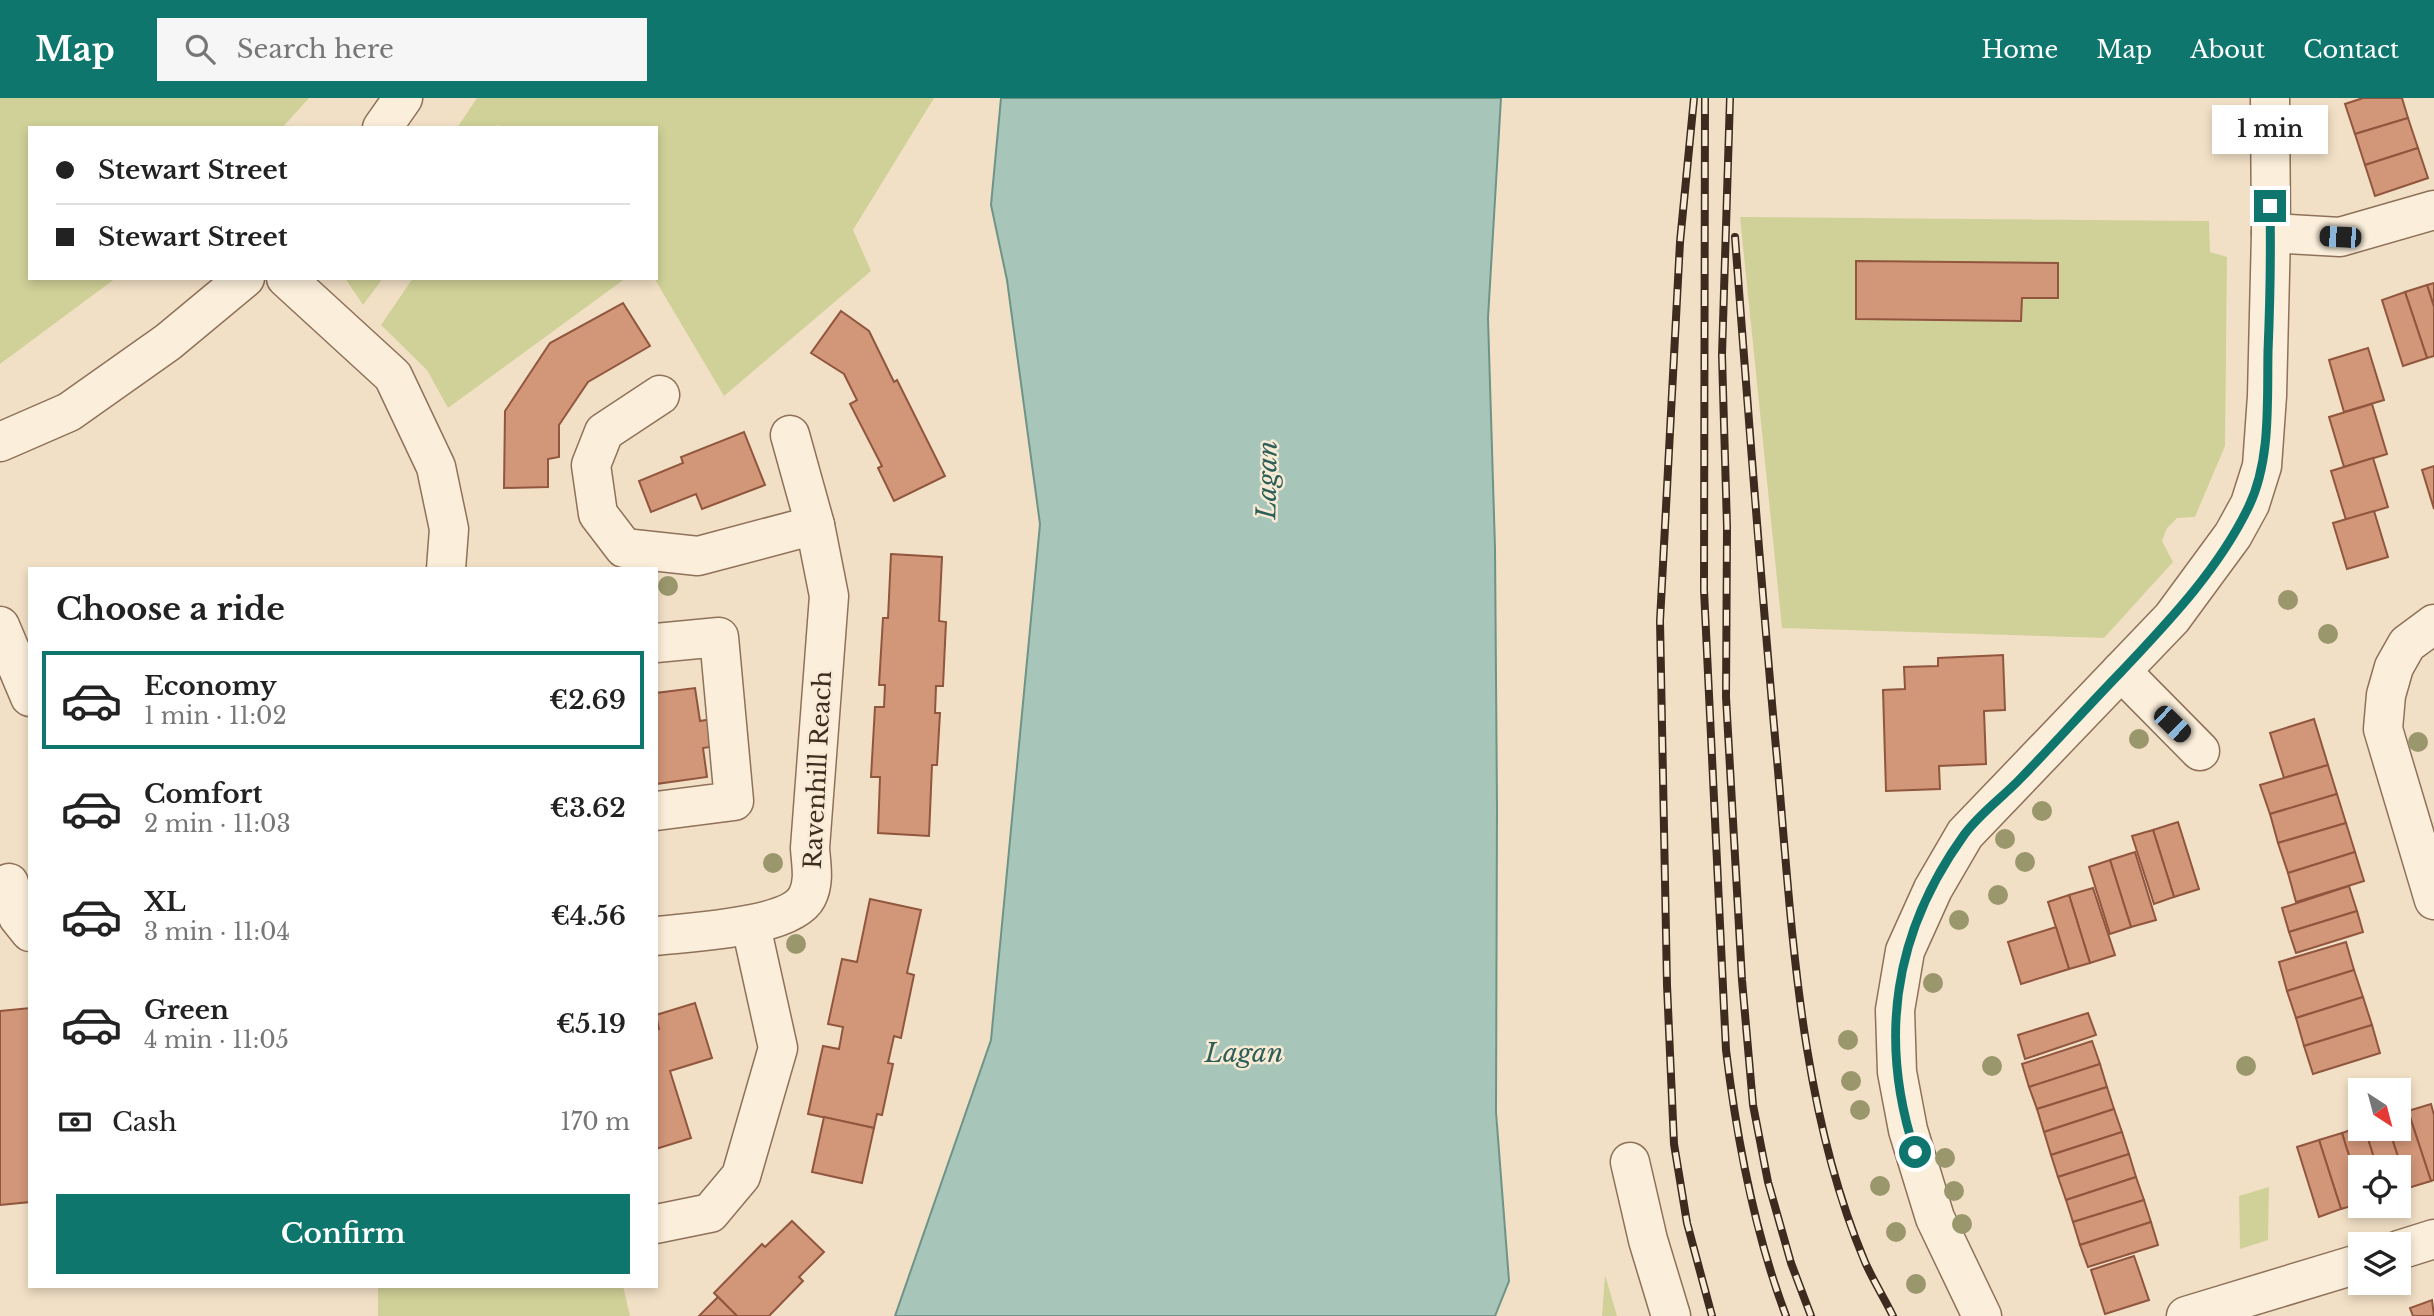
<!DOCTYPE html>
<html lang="en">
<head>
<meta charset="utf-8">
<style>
  :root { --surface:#fff; --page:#f6f6f6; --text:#222; --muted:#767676; --line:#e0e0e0; --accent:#0f766e }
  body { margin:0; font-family:"Libre Baskerville",serif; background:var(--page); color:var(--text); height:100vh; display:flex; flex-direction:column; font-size:26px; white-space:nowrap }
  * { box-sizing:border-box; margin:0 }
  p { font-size:23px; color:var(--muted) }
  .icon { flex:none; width:38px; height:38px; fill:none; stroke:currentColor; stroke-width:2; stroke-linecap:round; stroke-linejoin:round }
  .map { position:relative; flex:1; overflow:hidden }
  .details { position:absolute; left:28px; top:469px; width:630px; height:721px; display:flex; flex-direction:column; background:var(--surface); border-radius:0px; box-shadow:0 4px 10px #0003 }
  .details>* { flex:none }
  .banner { position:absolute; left:28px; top:28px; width:630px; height:154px; border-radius:0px; box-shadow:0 4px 10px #0003; display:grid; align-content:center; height:154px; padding:0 28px; background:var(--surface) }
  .needle { width:46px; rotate:144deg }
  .buttons { position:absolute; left:2348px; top:980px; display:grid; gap:14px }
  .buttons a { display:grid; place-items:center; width:63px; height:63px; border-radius:0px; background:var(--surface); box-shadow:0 4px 10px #0003; font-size:35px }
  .end { position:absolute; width:32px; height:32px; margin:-16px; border:9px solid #0f766e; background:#fff; box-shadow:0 0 0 4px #fff }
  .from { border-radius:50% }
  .bubble { position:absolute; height:49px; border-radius:0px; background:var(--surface); box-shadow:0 4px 10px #0003; font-size:23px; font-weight:600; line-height:49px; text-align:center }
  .car { position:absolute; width:21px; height:42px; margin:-21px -10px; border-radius:9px; box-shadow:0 0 5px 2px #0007; background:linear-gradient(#222 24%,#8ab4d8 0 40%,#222 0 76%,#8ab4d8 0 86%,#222 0) }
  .banner b { display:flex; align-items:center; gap:24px; height:66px; font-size:26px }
  .banner b+b { border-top:2px solid var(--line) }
  .banner i { width:18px; height:18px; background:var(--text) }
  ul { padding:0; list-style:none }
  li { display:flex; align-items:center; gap:21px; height:98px; margin:0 14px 10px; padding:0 14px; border:4px solid transparent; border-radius:0px }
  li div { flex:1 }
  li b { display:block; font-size:26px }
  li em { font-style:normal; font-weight:600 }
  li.selected { border-color:var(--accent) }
  li>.icon { width:63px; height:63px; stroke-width:1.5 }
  h2 { padding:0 28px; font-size:32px; line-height:84px }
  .pay { display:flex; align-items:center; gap:18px; height:77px; padding:0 28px; font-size:26px }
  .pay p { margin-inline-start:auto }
  .button { display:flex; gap:14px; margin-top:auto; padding:14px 28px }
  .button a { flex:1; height:80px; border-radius:0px; background:var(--accent); color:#fff; font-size:28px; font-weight:600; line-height:80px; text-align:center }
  header { display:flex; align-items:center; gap:42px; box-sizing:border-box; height:98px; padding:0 35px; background:var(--accent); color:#fff }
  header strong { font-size:33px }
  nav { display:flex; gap:38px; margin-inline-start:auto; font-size:24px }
  .search { width:490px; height:63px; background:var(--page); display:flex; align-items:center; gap:18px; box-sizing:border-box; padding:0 24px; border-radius:0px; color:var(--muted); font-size:26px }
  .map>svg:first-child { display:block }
</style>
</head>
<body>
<header>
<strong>Map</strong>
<div class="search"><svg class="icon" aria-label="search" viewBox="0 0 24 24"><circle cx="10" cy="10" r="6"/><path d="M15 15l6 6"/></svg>Search here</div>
<nav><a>Home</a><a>Map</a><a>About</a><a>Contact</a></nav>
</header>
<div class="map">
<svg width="2434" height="1218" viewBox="0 0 2434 1218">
  <rect width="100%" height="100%" fill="#f2e0c6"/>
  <g fill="#d0d198">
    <polygon points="0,0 309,0 282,30 30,30 30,180 116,180 0,266"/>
    <polygon points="477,0 934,0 853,132 871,173 724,298 654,180 656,180 656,30 506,30 497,27 495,30 457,30"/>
    <polygon points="1740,119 2209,123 2210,154 2227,159 2225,348 2195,419 2177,420 2167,430 2162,443 2173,464 2104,540 1782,530"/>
    <polygon points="345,180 383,180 363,207"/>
    <polygon points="413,180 626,180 448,310 427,272 381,227"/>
    <polygon points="2269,1089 2268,1142 2240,1151 2239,1098"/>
    <polygon points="1605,1177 1617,1218 1602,1218"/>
    <polygon points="383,1188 623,1188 630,1218 378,1218 378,1189"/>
  </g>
  <polygon fill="#a7c5b9" stroke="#6d9487" stroke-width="2" points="1001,0 1501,0 1488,220 1495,450 1497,709 1496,1014 1509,1183 1495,1218 895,1218 991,942 1040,426 1007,182 991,107"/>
  <g fill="#d29679" stroke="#90563e" stroke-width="2">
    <polygon points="2363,0 2402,0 2408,20 2355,36 2345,6"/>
    <polygon points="2408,20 2418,50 2365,67 2355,36"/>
    <polygon points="2418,50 2428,80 2375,98 2365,67"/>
    <polygon points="1856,163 2058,165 2058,200 2022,200 2021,223 1856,221"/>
    <polygon points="2434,185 2434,209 2427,187"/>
    <polygon points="2427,187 2434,209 2434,258 2427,260 2405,194"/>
    <polygon points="2405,194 2427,260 2403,268 2382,202"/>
    <polygon points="623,205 650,248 588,284 559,327 559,359 548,361 548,389 504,390 505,313 550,245"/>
    <polygon points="841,213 869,233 894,284 897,282 945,378 894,403 878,370 882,368 850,306 857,302 844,276 811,255"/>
    <polygon points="2368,250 2384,302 2344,314 2329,262"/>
    <polygon points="2372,306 2387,356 2344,369 2329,319"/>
    <polygon points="744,334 765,387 702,411 696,396 651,414 639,383 683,365 681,359"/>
    <polygon points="2373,360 2388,409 2346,422 2331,373"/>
    <polygon points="2434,368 2434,411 2422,372"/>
    <polygon points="2374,413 2388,459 2347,471 2333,425"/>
    <polygon points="891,456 942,459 939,523 946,524 943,588 936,588 935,615 940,615 937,667 932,667 929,738 878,735 880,679 871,679 875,609 884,609 885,587 879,587 883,520 888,520"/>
    <polygon points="2003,557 2005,612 1984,613 1986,666 1939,668 1940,691 1886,693 1883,592 1905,591 1904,569 1938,568 1938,560"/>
    <polygon points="695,590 700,623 718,620 722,647 703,650 707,679 656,686 656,595"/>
    <polygon points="2314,621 2328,667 2284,680 2270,635"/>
    <polygon points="2328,667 2337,696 2270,716 2260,687"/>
    <polygon points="2337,696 2346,725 2278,745 2270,716"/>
    <polygon points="2178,724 2199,791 2174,799 2153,732"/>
    <polygon points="2346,725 2355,754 2288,775 2278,745"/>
    <polygon points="2153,732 2174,799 2154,806 2132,738"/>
    <polygon points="2135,754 2156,822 2131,829 2110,762"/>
    <polygon points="2355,754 2364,783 2296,804 2288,775"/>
    <polygon points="2110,762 2131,829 2110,836 2089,769"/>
    <polygon points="2349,788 2357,813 2289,834 2282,810"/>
    <polygon points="2093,790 2115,857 2090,865 2069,797"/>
    <polygon points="2069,797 2090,865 2069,871 2048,804"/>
    <polygon points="870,801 921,812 907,875 914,877 901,940 894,938 888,965 893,966 882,1017 877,1016 874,1030 808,1016 823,948 839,951 843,929 828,926 842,861 857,864"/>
    <polygon points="2357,813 2363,834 2296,855 2289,834"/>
    <polygon points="2056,829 2069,871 2021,886 2008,844"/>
    <polygon points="2346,844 2354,872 2287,893 2279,864"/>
    <polygon points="2354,872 2363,899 2296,920 2287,893"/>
    <polygon points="2363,899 2372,927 2304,948 2296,920"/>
    <polygon points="695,905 712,960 670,973 691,1040 656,1051 656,932 659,931 656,917"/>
    <polygon points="30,910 30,1104 0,1107 0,913"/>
    <polygon points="2088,915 2096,937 2025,961 2018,937"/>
    <polygon points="2372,927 2380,955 2313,976 2304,948"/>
    <polygon points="2092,943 2100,966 2029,989 2022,966"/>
    <polygon points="2100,966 2107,989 2037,1011 2029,989"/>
    <polygon points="2107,989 2114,1011 2044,1034 2037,1011"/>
    <polygon points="2431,1006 2434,1017 2434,1082 2431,1083 2408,1013"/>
    <polygon points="2114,1011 2122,1034 2051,1057 2044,1034"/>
    <polygon points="2408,1013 2431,1083 2408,1090 2389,1031 2399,1031 2399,1016"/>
    <polygon points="824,1019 874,1030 862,1085 812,1074"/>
    <polygon points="2361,1028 2361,1031 2365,1031 2377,1069 2361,1069 2361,1097 2342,1035"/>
    <polygon points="2365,1031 2389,1031 2408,1090 2399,1093 2399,1069 2377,1069"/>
    <polygon points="2122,1034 2129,1056 2058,1079 2051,1057"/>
    <polygon points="2342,1035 2361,1097 2361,1105 2341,1111 2319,1042"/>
    <polygon points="2319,1042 2341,1111 2319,1119 2297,1049"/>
    <polygon points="2129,1056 2136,1079 2066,1102 2058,1079"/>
    <polygon points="2136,1079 2144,1102 2073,1124 2066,1102"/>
    <polygon points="2144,1102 2151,1124 2080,1147 2073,1124"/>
    <polygon points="792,1123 824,1154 799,1179 803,1183 769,1218 737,1218 714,1195 762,1146 765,1149"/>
    <polygon points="2151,1124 2158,1147 2088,1169 2080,1147"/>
    <polygon points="2134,1158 2149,1202 2105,1216 2091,1172"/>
    <polygon points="718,1199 737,1218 699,1218"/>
    <polygon points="2432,1202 2434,1218 2413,1218 2410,1210"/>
  </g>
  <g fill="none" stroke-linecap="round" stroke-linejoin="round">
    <defs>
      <g id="minor">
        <polyline points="382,30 403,0"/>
        <polyline points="2271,135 2340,139 2434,112"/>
        <polyline points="286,180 393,278 436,369 449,431 446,471"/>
        <polyline points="660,297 604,334 591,367 598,416 624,450 698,458 815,427"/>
        <polyline points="0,344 69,314 168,244 245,180"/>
        <polyline points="2434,526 2407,546 2394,569 2386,597 2383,631 2434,802"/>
        <polyline points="0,528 30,599"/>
        <polyline points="656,545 719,539 734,703 656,713"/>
        <polyline points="2121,573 2200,653"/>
        <polyline points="9,785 18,819 30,834"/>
        <path d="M656,838C689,834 791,830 807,799C815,784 811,766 810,750L829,498L815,427L790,337"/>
        <polyline points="1630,1064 1648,1142 1671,1218"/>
        <polyline points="656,1126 710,1115 741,1078 778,950 751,828"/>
        <polyline points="2399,1152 2434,1141"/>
        <polyline points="1982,1218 1935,1120 1908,1032 1897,974 1895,912 1905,853 1933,791 1965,736 2172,520 2233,437 2250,406 2262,368 2267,298 2271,135 2270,0"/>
        <polyline points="2186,1218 2361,1165"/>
      </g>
    </defs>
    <use href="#minor" stroke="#8f715a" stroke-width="41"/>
    <use href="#minor" stroke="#fbeeda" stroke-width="38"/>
    <defs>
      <g id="rail">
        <polyline points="1694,0 1680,144 1660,523 1667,887 1674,1046 1687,1125 1712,1218"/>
        <path d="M1705,0L1704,492L1726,952C1737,1043 1754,1133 1786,1218"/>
        <polyline points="1730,0 1722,257 1727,429 1726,599 1742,882 1753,1007 1768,1084 1791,1165 1811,1218"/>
        <path d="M1735,139C1748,313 1761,487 1777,661C1792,828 1799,1008 1865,1164C1873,1182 1884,1200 1893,1218"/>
      </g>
    </defs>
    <use href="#rail" stroke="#3e2b1f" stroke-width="8"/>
    <use href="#rail" stroke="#f8ebd6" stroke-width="5" stroke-dasharray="16" stroke-linecap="butt"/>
  </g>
  <g fill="#9b976d">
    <circle cx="668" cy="488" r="10"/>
    <circle cx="2288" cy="502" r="10"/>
    <circle cx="2328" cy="536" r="10"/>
    <circle cx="2139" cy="641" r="10"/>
    <circle cx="2418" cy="644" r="10"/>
    <circle cx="2042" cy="713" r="10"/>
    <circle cx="2005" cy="741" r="10"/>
    <circle cx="2025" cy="764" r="10"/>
    <circle cx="773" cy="765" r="10"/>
    <circle cx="1998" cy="797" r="10"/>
    <circle cx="1959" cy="822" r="10"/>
    <circle cx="796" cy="846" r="10"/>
    <circle cx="1933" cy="885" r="10"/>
    <circle cx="1848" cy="942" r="10"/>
    <circle cx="1992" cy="968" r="10"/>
    <circle cx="2246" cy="968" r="10"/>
    <circle cx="1851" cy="983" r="10"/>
    <circle cx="1860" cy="1012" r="10"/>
    <circle cx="1945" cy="1060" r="10"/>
    <circle cx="1880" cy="1088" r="10"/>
    <circle cx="1954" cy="1093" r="10"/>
    <circle cx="1962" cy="1126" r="10"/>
    <circle cx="1896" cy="1134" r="10"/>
    <circle cx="1916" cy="1186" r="10"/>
  </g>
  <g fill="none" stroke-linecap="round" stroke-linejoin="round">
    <path stroke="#0f766e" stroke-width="9" d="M1915,1054C1878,941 1894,834 1964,737C1979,716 2003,699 2021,680C2055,645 2087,609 2121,574C2168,524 2219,471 2249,408C2271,362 2267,304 2268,254C2270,205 2271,157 2270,108"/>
  </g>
  <g text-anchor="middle" stroke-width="5" stroke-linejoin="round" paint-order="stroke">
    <g font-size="24" fill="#3e2b1f" stroke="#f8ebd6">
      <text transform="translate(818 672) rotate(-87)" y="8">Ravenhill Reach</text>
    </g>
    <g font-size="26" font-style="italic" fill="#2d5e57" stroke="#f8ebd6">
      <text transform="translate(1267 382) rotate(-89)" y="9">Lagan</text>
      <text x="1244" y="964">Lagan</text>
    </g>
  </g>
</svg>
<div class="buttons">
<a><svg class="needle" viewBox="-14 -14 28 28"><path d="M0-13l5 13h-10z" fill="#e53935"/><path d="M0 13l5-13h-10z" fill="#767676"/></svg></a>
<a><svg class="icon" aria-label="locate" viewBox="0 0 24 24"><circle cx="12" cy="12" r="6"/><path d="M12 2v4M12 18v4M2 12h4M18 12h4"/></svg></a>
<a><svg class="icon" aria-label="layers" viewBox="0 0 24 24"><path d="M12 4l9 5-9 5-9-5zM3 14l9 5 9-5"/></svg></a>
</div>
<i class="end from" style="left:1915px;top:1054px"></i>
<i class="end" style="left:2270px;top:108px"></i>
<div class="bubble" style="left:2212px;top:7px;width:116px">1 min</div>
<i class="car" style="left:2340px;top:139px;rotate:273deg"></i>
<i class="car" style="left:2172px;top:626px;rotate:134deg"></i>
<div class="banner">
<b><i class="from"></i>Stewart Street</b>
<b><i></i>Stewart Street</b>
</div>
<section class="details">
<h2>Choose a ride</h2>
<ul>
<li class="selected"><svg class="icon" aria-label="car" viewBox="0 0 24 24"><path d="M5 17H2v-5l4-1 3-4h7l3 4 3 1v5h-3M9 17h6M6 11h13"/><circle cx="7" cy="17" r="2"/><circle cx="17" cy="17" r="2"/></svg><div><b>Economy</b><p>1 min · 11:02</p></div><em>€2.69</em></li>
<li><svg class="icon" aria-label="car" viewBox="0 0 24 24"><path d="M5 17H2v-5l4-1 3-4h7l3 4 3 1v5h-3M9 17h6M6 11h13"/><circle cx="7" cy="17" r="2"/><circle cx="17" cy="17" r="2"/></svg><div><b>Comfort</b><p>2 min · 11:03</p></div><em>€3.62</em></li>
<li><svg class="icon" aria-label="car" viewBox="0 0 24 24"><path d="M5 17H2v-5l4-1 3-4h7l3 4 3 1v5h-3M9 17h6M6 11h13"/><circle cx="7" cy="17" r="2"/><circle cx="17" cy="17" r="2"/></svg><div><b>XL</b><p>3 min · 11:04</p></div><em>€4.56</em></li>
<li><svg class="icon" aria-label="car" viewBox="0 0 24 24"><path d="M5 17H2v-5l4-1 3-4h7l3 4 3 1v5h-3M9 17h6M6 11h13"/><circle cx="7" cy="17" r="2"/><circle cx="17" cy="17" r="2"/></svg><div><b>Green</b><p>4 min · 11:05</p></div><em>€5.19</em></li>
</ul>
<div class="pay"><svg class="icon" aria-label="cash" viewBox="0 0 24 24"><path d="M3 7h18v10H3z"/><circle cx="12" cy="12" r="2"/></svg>Cash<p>170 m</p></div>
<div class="button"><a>Confirm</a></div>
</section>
</div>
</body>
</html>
